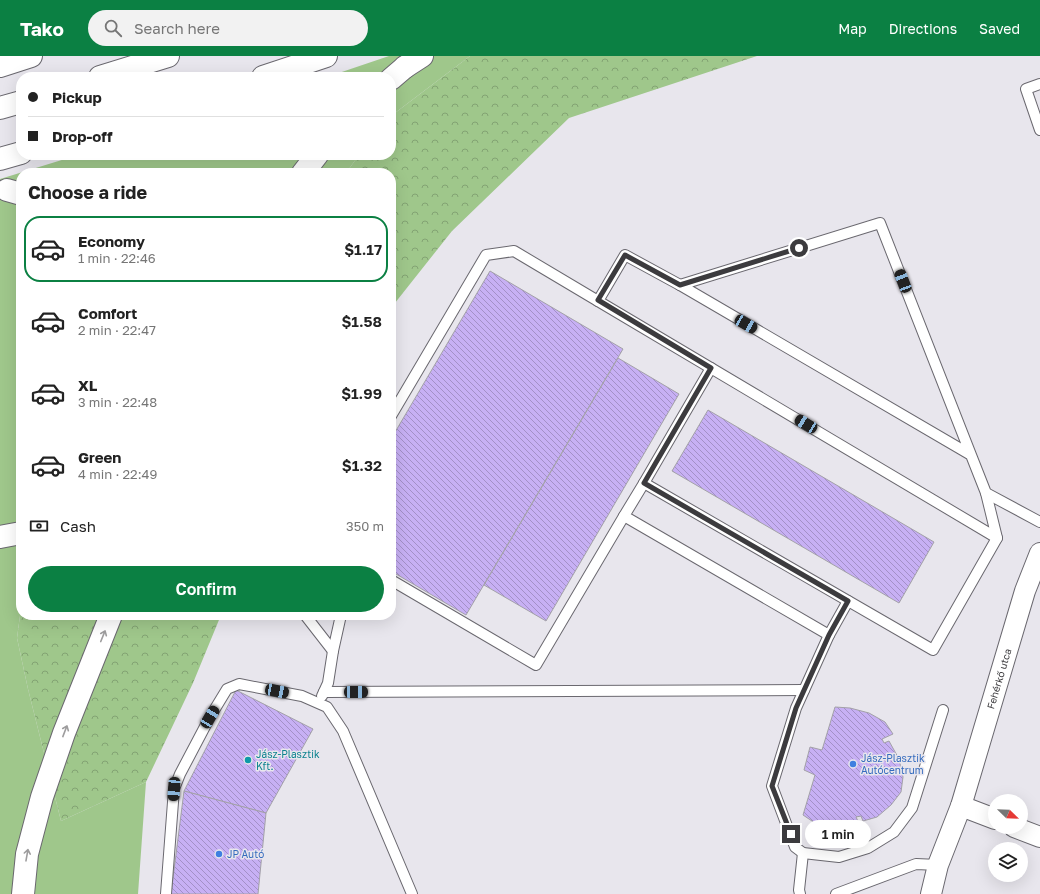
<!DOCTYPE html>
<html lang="en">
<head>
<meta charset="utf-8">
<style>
  :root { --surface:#fff; --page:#f2f2f2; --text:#222; --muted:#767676; --line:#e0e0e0; --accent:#0b8043 }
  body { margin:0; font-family:"Golos Text",sans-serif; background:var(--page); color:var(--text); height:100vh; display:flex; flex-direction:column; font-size:15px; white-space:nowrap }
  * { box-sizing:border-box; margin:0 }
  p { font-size:13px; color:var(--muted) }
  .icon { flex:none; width:22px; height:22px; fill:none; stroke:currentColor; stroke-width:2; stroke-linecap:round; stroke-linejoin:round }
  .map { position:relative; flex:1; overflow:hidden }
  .panel { position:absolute; left:16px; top:112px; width:380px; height:452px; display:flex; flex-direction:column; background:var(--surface); border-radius:16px; box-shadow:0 4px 16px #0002 }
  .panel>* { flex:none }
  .hud { position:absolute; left:16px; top:16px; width:380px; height:88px; border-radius:16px; box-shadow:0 4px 16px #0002; display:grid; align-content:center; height:88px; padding:0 12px; background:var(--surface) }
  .needle { width:26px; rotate:113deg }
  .buttons { position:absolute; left:988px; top:738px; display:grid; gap:8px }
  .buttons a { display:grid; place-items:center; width:40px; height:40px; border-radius:50%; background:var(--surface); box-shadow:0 4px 16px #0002; font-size:20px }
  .end { position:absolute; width:18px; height:18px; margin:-9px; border:5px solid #3c3b3e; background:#fff; box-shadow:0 0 0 2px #fff }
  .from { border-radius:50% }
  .bubble { position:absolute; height:28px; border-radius:14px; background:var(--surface); box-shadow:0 4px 16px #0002; font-size:13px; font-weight:600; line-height:28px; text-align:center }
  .car { position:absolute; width:12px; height:24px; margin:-12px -6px; border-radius:5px; box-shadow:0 0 3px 1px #0007; background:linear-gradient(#222 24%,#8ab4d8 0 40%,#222 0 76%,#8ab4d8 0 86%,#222 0) }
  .hud b { display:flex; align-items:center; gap:14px; height:38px; font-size:15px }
  .hud b+b { border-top:1px solid var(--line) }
  .hud i { width:10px; height:10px; background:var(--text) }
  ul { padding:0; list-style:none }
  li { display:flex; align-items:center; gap:12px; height:66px; margin:0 8px 6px; padding:0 4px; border:2px solid transparent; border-radius:16px }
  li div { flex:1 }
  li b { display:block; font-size:15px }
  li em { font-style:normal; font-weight:600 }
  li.on { border-color:var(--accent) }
  li>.icon { width:36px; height:36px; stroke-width:1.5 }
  h2 { padding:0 12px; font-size:18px; line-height:48px }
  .pay { display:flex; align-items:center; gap:10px; height:44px; padding:0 12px; font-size:15px }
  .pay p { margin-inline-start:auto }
  .action { display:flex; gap:8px; margin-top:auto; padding:8px 12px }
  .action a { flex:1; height:46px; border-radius:24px; background:var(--accent); color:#fff; font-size:16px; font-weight:600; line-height:46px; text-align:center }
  header { display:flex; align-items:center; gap:24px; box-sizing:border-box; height:56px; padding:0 20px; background:var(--accent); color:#fff }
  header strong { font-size:19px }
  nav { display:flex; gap:22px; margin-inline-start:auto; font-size:14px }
  .search { width:280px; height:36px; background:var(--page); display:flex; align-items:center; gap:10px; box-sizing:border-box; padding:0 14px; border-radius:22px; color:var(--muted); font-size:15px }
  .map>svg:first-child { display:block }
</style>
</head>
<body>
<header>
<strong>Tako</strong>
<div class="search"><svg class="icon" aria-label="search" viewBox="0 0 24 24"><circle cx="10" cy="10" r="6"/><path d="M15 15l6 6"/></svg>Search here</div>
<nav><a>Map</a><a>Directions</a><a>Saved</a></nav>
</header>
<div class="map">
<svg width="1040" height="838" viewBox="0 0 1040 838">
  <defs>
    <pattern id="forest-crowns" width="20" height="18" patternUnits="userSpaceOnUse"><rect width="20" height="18" fill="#9fc78b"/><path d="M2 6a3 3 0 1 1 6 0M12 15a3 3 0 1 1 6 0" fill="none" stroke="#83a373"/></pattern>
    <pattern id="building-back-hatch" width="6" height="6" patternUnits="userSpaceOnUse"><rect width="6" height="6" fill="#c7b0f4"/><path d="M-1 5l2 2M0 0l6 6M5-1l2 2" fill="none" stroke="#a390c7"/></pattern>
  </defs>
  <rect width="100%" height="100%" fill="#e8e6ed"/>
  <g fill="#9fc78b">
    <polygon points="389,0 470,0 391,60 391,21 327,21"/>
    <polygon points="78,99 359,99 346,117 21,117 21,552 17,582 28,633 61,765 146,726 138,838 0,838 0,123"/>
  </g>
  <g fill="url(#forest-crowns)">
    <polygon points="470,0 757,0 569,62 452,175 391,252 391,117 346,117 359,99 391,99 391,60"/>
    <polygon points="21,552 21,559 221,559 193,627 146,726 61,765 28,633 17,582"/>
  </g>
  <g fill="url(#building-back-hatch)" stroke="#a3a1a8">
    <polygon points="490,215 623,293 466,559 391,515 391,383"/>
    <polygon points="618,302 679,338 546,565 484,529"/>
    <polygon points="708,354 934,486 899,547 672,415"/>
    <polygon points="236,634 313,673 266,757 184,735"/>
    <polygon points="835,651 850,652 869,657 885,666 893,678 882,683 884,687 889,685 899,703 903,721 901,736 891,749 877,761 863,765 861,760 856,761 862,774 844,776 831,775 818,769 803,759 815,719 804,714 810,691 822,694"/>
    <polygon points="184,735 266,757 258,838 171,838"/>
  </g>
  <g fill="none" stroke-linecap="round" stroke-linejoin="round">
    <defs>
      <g id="service">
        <polyline points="1040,28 1026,33 1040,74"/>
        <polyline points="680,229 625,199 598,245 997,482 986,437"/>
        <polyline points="711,312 644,427 933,594 997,482"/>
        <polyline points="391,360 486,199 514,195 598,245"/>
        <polyline points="971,399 680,229 880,167 971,399 986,437 1040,466"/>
        <polyline points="644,427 624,460 829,579 848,545"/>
        <polyline points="391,524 536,609 624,460"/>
        <polyline points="305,559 333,595"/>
        <polyline points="829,579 796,652 772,730 795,791 803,797 839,801 868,792 894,776 912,752 943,654"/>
        <polyline points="324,636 804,634"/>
        <polyline points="322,640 328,627 333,595 341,559"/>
        <polyline points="166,838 174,733 180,718 210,661 227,633 239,628 302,640 327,651 343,675 412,838"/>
        <polyline points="800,838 799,834 803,797"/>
        <polyline points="836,838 916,808 938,809"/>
      </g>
      <g id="minor">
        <polyline points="961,750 995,763"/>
        <polyline points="1014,771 1040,781"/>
        <path id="s1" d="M931,838L938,809L961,750L1025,535L1040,497"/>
      </g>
      <g id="trunk">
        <polyline points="0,10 31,0"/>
        <polyline points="405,11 422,0"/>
        <polyline points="100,21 168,0"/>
        <polyline points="263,21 326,0"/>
        <polyline points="0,52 21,46"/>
        <polyline points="0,103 21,97"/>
      </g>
      <g id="motorway">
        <polyline points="391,23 405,11"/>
        <polyline points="303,117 317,99"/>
        <polyline points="7,134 21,138"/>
        <polyline points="0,481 21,477"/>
        <polyline points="23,838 27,798 42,741 64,677 111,559"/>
      </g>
    </defs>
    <use href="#service" stroke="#6a686f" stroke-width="12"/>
    <use href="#minor" stroke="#6a686f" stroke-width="22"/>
    <use href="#trunk" stroke="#6a686f" stroke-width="24"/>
    <use href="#motorway" stroke="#6a686f" stroke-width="24"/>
    <use href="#service" stroke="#fff" stroke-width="10"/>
    <use href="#minor" stroke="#fff" stroke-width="20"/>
    <use href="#trunk" stroke="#fff" stroke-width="22"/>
    <use href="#motorway" stroke="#fff" stroke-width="22"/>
  </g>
  <defs><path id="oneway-shaft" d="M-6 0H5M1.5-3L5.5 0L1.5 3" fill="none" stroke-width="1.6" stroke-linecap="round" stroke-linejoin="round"/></defs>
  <g stroke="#9e9d9e">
    <use href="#oneway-shaft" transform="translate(103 580) rotate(-68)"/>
    <use href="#oneway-shaft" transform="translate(65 675) rotate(-69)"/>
    <use href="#oneway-shaft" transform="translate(27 799) rotate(-80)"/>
  </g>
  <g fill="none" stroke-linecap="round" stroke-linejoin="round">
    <polyline stroke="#3c3b3e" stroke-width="5" points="791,778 772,730 796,652 829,579 848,545 644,427 711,312 598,244 625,199 680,229 799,192"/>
  </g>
  <circle fill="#0f9aa8" stroke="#e8e6ed" stroke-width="1.5" cx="248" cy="704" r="4"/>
  <g fill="#3f7fe0" stroke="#e8e6ed" stroke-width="1.5">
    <circle cx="853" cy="708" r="4"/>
    <circle cx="219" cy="798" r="4"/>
  </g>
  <g text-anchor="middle" stroke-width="3" stroke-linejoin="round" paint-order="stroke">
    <g font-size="10" fill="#3c3b3e" stroke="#e8e6ed">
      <text dy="4" stroke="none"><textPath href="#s1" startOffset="226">Fehérkő utca</textPath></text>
    </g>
    <g font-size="10" fill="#0d838f" stroke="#e8e6ed" text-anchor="start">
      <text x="256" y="702">Jász-Plasztik<tspan x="256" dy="12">Kft.</tspan></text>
    </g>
    <g font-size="10" fill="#366cbe" stroke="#e8e6ed" text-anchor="start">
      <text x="861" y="706">Jász-Plasztik<tspan x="861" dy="12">Autócentrum</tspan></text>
      <text x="227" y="802">JP Autó</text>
    </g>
  </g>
</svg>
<div class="buttons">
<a><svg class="needle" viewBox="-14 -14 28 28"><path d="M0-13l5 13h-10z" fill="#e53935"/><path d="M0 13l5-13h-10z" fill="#767676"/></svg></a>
<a><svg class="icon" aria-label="layers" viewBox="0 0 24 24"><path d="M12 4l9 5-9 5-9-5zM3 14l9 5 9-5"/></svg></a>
</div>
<i class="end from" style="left:799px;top:192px"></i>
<i class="end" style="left:791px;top:778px"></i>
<div class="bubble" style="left:805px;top:764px;width:66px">1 min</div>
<i class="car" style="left:903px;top:225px;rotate:339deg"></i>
<i class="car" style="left:746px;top:268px;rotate:120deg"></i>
<i class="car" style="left:806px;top:368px;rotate:301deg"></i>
<i class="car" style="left:277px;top:635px;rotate:101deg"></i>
<i class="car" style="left:356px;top:636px;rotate:90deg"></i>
<i class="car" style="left:210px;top:661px;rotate:31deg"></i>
<i class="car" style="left:174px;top:733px;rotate:184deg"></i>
<div class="hud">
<b><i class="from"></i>Pickup</b>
<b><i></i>Drop-off</b>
</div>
<section class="panel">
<h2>Choose a ride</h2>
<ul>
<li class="on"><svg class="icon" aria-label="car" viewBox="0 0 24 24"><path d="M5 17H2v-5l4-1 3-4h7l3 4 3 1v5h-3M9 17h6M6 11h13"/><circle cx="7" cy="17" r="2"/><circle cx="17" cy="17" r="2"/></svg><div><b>Economy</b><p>1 min · 22:46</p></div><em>$1.17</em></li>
<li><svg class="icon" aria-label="car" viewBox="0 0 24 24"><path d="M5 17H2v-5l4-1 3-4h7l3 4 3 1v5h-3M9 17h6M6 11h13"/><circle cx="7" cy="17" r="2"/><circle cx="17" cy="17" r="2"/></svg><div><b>Comfort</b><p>2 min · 22:47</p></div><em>$1.58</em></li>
<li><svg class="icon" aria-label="car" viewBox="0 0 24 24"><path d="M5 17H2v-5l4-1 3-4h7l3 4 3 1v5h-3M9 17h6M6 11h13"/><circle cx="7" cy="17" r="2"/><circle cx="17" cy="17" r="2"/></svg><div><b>XL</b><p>3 min · 22:48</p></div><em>$1.99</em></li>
<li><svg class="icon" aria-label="car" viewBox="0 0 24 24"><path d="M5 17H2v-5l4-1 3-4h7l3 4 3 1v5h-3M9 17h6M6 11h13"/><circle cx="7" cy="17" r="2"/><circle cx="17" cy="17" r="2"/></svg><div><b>Green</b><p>4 min · 22:49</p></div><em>$1.32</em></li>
</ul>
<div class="pay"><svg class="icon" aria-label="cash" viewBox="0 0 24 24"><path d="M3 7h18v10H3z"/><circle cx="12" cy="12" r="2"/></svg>Cash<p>350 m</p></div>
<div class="action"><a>Confirm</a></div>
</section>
</div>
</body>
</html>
